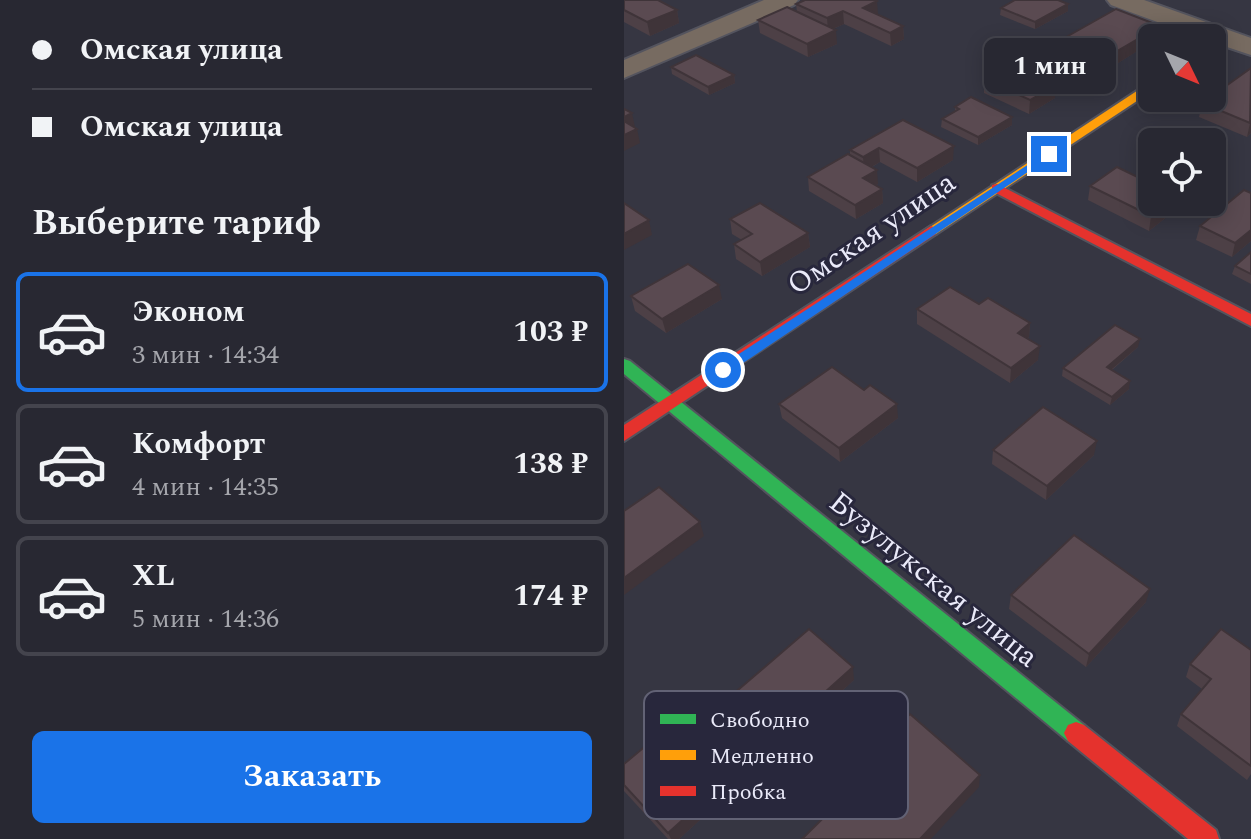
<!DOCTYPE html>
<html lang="ru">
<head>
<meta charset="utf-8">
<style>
  :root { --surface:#282832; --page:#30303a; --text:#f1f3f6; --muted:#a5a6ac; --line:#44444d; --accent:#1a73e8 }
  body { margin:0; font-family:Spectral,serif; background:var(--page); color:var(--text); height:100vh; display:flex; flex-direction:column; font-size:30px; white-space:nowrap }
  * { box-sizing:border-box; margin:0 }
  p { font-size:26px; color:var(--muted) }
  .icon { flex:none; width:44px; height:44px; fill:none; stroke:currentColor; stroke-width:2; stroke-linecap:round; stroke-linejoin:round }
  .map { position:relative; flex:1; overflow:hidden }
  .panel { display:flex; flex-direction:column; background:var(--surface); width:624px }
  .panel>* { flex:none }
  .banner { display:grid; align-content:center; height:176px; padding:0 32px; background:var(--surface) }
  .needle { width:52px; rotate:133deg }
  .buttons { position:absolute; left:514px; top:24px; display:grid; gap:16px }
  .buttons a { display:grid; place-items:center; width:88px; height:88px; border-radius:12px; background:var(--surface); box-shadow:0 4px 20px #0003,0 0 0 2px var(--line); font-size:40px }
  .end { position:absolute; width:36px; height:36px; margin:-18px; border:10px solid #1a73e8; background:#fff; box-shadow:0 0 0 4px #fff }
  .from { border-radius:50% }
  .bubble { position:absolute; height:56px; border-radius:12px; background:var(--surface); box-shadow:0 4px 20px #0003,0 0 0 2px var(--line); font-size:26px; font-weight:700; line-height:56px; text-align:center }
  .banner b { display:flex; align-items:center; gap:28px; height:76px; font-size:30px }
  .banner b+b { border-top:2px solid var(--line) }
  .banner i { width:20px; height:20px; background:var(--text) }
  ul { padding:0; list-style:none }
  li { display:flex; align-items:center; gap:24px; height:120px; margin:0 16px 12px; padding:0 16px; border:4px solid var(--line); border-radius:12px }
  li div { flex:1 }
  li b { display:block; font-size:30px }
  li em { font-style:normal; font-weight:700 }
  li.active { border-color:var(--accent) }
  li>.icon { width:72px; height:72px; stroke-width:1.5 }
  h2 { padding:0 32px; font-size:36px; line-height:96px }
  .primary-button { display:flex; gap:16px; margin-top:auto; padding:16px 32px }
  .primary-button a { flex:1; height:92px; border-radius:12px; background:var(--accent); color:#fff; font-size:32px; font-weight:700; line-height:92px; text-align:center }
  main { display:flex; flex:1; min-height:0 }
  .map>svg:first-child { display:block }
</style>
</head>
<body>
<main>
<section class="panel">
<div class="banner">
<b><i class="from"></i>Омская улица</b>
<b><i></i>Омская улица</b>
</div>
<h2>Выберите тариф</h2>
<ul>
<li class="active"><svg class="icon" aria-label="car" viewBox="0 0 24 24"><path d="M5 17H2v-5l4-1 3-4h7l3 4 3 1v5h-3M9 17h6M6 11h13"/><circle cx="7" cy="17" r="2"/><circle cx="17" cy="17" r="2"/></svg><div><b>Эконом</b><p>3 мин · 14:34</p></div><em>103 ₽</em></li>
<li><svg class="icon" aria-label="car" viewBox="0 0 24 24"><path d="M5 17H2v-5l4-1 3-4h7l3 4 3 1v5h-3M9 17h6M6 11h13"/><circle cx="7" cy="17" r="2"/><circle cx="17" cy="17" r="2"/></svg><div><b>Комфорт</b><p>4 мин · 14:35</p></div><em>138 ₽</em></li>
<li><svg class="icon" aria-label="car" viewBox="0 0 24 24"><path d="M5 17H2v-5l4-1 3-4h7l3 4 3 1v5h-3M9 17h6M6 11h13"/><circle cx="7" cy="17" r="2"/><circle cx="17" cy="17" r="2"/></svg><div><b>XL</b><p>5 мин · 14:36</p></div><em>174 ₽</em></li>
</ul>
<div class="primary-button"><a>Заказать</a></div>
</section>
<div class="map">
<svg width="627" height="839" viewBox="0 0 627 839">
  <rect width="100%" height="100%" fill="#363642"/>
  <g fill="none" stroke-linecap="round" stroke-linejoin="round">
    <defs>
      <g id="street">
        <polygon points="140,0 174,0 170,5 0,78 0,60"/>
        <polygon points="483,0 520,0 627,38 627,55 588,42 588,38 577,38 487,5"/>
      </g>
      <polygon id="fast" points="0,359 6,361 460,725 464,733 460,741 452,744 444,741 0,374"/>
      <polygon id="slow" points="528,81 528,91 312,234 307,236 300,231"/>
      <g id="jam">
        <polygon points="373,184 627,314 627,326 368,191 368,185"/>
        <polygon points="307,226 312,228 312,234 0,441 0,425"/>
        <polygon points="452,722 460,725 592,830 595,839 564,839 444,741 440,733 444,725"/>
      </g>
    </defs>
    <use href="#street" stroke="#54545e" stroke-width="4"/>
    <use href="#fast" stroke="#54545e" stroke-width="4"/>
    <use href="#slow" stroke="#54545e" stroke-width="4"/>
    <use href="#jam" stroke="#54545e" stroke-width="4"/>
    <use href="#street" fill="#776b61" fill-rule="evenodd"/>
    <use href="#fast" fill="#30b455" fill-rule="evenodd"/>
    <use href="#slow" fill="#ff9f0a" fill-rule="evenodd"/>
    <use href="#jam" fill="#e5322d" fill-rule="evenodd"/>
  </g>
  <g fill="#4d4046">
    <polygon points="0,0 45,5 53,10 55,23 26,36 0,22"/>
    <polygon points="253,1 253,14 279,26 280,39 267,46 220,24 209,29 213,44 184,57 136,33 134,20 173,12 172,4"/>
    <polygon points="444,4 444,11 411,29 376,15 377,8"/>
    <polygon points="444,36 534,38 486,68 443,49"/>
    <polygon points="47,67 110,75 111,83 85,95 48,74"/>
    <polygon points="627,68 627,133 623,137 575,117 578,103"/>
    <polygon points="360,79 423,80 431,98 405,114 360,93"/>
    <polygon points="331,107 388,117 388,125 354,145 317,127 318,119 331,111"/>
    <polygon points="279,120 329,160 293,182 256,162 248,167 254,184 252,185 258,189 259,203 232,219 185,191 184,177 226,155 226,150"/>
    <polygon points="466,186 559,204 525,231 464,200"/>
    <polygon points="627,193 627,241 608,257 572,240 576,226"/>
    <polygon points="106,219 184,233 186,247 138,276 112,259 110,244 118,240 108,234"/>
    <polygon points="627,252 627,284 608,274 611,266"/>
    <polygon points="7,296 98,299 42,333 11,311"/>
    <polygon points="355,304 406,323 405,337 404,338 414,360 386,383 293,324 293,309"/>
    <polygon points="514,347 488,370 505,389 486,405 438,376 439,368"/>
    <polygon points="155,404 274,418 216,462 158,418"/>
    <polygon points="369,450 470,455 422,500 368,464"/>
    <polygon points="387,595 522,602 462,667 385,609"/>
    <polygon points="627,650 627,774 623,780 553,726 557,714 578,689 562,677 566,664"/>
    <polygon points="230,680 55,839 44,839 0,791 0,764 79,720"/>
    <polygon points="241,758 355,787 245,773 242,770"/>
  </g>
  <g fill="#3f3439">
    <polygon points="253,1 254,14 240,21 239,8"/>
    <polygon points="444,4 444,11 411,29 411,22"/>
    <polygon points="53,10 55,23 26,36 23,22"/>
    <polygon points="219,11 220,24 204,31 203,18"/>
    <polygon points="279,26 280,39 267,46 266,33"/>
    <polygon points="536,26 534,38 528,38 528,42 486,68 488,54"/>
    <polygon points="212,30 213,44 184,57 183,44"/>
    <polygon points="110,75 111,83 85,95 84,87"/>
    <polygon points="432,85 431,98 405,114 406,100"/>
    <polygon points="8,113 11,127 0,132 0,117"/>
    <polygon points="388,117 388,125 354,145 354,137"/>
    <polygon points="627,122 627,133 623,137 626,123"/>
    <polygon points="13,129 16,143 0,151 0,135"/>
    <polygon points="330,146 329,160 293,182 293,168"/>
    <polygon points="255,148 256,162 240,171 239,157"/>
    <polygon points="253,170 254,184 240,192 239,178"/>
    <polygon points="258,189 259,203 232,219 231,205"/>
    <polygon points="546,202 560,202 559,204 525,231 527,216"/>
    <polygon points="25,220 28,235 0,250 0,234"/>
    <polygon points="627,230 627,241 608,257 611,243"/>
    <polygon points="184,233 186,247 138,276 136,262"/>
    <polygon points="95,285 98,299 42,333 38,319"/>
    <polygon points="406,323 405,337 393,347 394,333"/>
    <polygon points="516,339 514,347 481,375 483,367"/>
    <polygon points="416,346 414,360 386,383 387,368"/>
    <polygon points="506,381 505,389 486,405 488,397"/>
    <polygon points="273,404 274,418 216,462 215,448"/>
    <polygon points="473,441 470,455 422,500 423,486"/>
    <polygon points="76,522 80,536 0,595 0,578"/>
    <polygon points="526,589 522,602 462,667 465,654"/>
    <polygon points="229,667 230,680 55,839 47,839 44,833"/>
    <polygon points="356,775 355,787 307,839 296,839"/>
  </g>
  <g fill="#5a4a51" stroke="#3f3439" stroke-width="2">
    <polygon points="0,0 34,0 53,10 23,22 0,10"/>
    <polygon points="181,0 251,0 253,1 239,8 279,26 266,33 219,11 203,18 172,4"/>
    <polygon points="391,0 434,0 444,4 411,22 377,8"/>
    <polygon points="163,7 212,30 183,44 134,20"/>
    <polygon points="492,9 536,26 488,54 444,36"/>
    <polygon points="72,55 110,75 84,87 47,67"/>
    <polygon points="393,61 423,74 417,78 432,85 406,100 360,79"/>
    <polygon points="627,68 626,123 578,103 585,98 588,98 588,96"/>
    <polygon points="347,97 388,117 354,137 318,119 335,109 331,107"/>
    <polygon points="0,109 8,113 0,117"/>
    <polygon points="279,120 330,146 293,168 255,148 239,157 226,150"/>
    <polygon points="0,121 13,129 0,135"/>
    <polygon points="224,154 253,170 239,178 258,189 231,205 184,177"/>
    <polygon points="493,167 528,184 528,202 546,202 527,216 466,186"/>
    <polygon points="620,190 627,193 627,230 611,243 576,226"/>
    <polygon points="0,203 25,220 0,234"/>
    <polygon points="136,203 184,233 136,262 110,244 128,234 106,219"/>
    <polygon points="627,252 627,274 611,266"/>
    <polygon points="64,264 95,285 38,319 7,296"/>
    <polygon points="326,287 355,304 364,298 406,323 394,333 416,346 387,368 293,309"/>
    <polygon points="491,325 516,339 483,367 506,381 488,397 439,368"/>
    <polygon points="208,367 240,390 246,385 273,404 215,448 155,404"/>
    <polygon points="419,407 473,441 423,486 369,450"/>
    <polygon points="35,487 76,522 0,578 0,511"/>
    <polygon points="450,535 526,589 465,654 387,595"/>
    <polygon points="185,629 229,667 44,833 0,785 0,764 67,708 79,720"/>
    <polygon points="597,629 627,650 627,766 557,714 587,679 566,664"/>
    <polygon points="286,714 356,775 296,839 178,839 251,767 241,758"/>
  </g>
  <polygon fill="#1a73e8" points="425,151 428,156 104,373 95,373 95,367"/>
  <g text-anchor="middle" stroke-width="6" stroke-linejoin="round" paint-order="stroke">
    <g font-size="30" fill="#eaeaf9" stroke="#28273c">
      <text transform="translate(247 233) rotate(-34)" y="10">Омская улица</text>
      <text transform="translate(310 579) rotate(39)" y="10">Бузулукская улица</text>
    </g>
  </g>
  <rect x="20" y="691" width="264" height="128" rx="12" fill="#28273c" stroke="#626275" stroke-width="2"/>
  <rect x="36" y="714" width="36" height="10" fill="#30b455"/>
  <rect x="36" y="750" width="36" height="10" fill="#ff9f0a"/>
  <rect x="36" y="786" width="36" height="10" fill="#e5322d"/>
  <g font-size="22" fill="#eaeaf9">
    <text x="86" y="727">Свободно</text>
    <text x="86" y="763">Медленно</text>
    <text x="86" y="799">Пробка</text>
  </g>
</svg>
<div class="buttons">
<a><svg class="needle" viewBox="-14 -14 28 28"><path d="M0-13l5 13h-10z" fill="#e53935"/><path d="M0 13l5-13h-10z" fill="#a5a6ac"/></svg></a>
<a><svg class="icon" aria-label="locate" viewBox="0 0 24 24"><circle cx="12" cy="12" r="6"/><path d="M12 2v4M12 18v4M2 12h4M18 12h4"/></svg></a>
</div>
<i class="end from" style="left:99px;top:370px"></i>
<i class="end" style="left:425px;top:154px"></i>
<div class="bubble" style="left:360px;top:38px;width:132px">1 мин</div>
</div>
</main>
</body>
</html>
